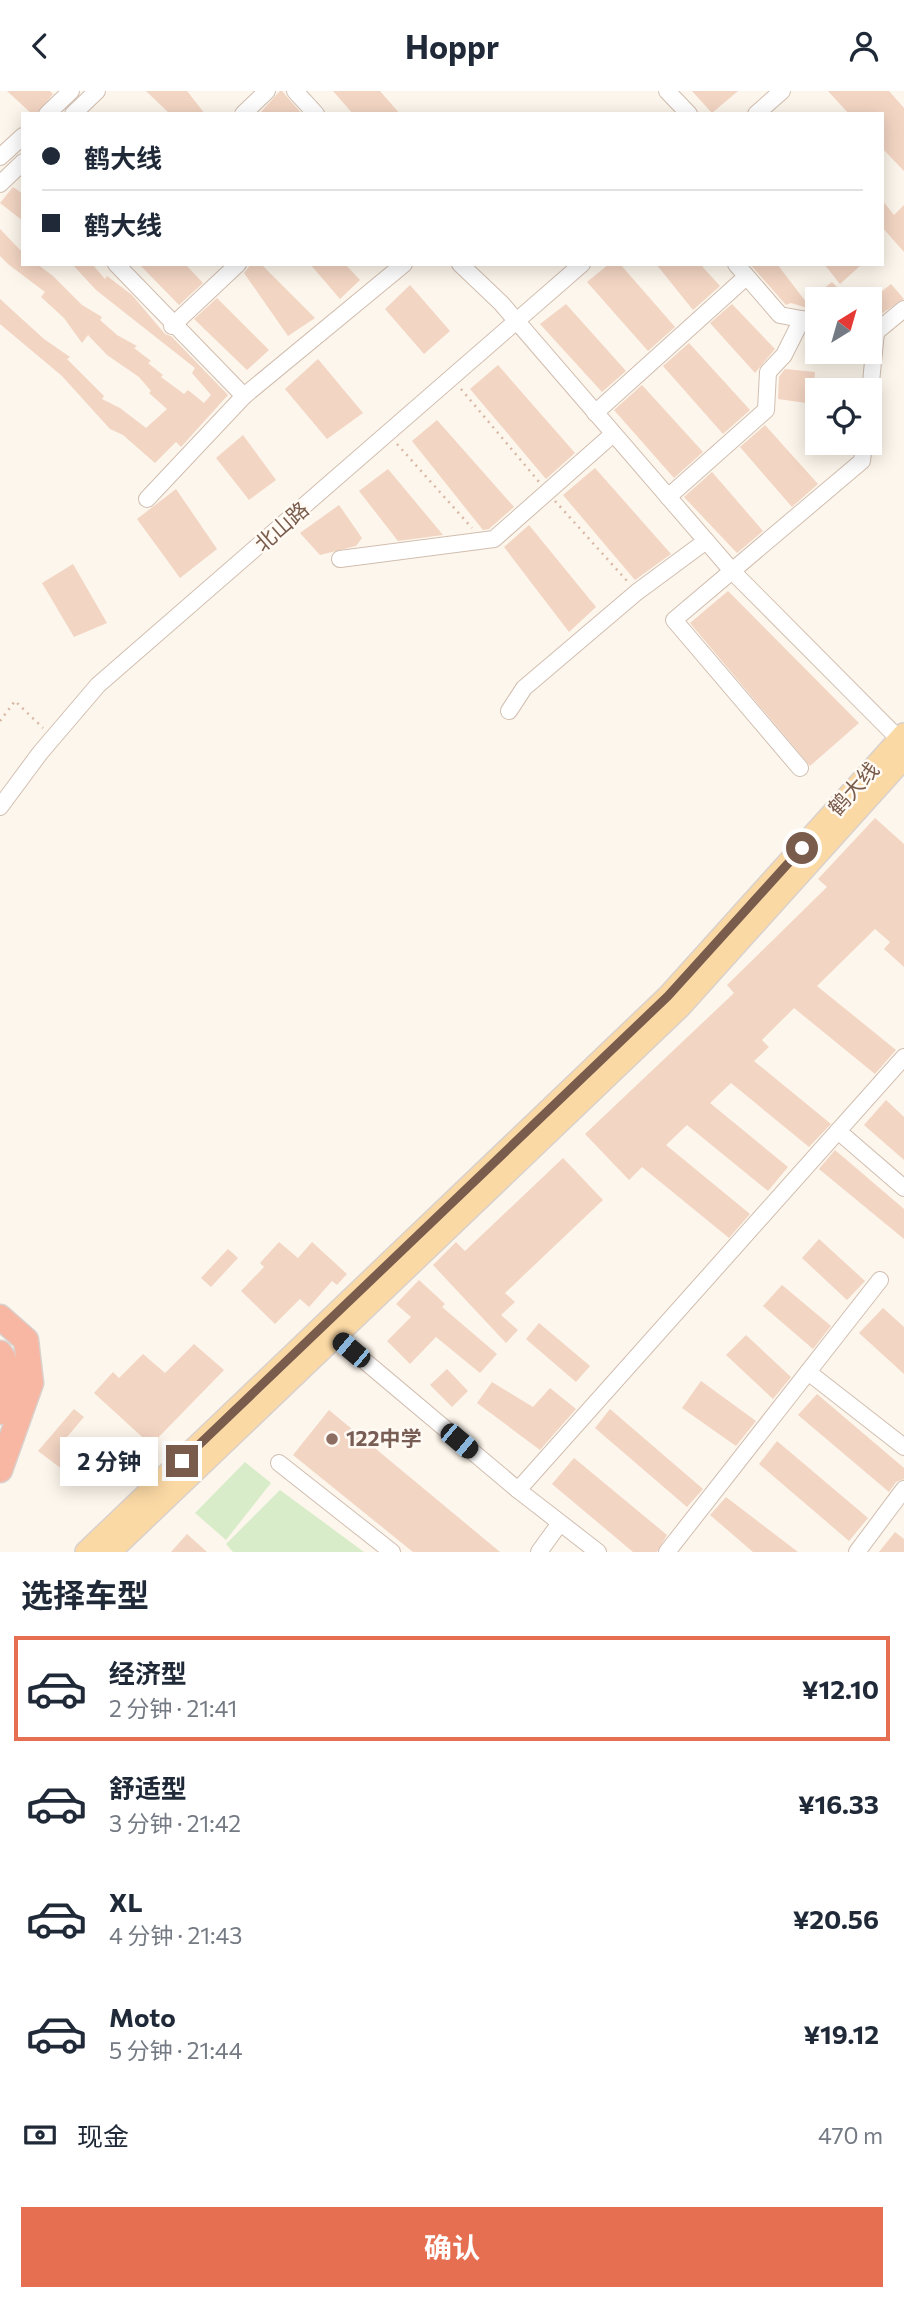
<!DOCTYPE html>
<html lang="zh">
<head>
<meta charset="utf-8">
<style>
  :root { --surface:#fff; --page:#f2f2f3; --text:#1f2937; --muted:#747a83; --line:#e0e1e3; --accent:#e76f51 }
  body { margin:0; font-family:Commissioner,"Noto Sans SC",sans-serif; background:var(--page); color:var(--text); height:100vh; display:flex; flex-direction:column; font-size:26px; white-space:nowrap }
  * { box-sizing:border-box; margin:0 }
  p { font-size:23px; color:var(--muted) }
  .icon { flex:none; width:38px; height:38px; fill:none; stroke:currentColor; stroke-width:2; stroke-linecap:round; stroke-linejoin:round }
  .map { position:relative; height:1461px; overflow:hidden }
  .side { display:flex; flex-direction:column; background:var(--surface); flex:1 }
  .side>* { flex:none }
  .guide { position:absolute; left:21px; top:21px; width:863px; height:154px; border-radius:0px; box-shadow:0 4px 18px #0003; display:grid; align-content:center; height:154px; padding:0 21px; background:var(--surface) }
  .needle { width:46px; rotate:37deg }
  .controls { position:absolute; left:805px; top:196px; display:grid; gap:14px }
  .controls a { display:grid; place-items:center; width:77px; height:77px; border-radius:0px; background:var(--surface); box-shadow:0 4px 18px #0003; font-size:35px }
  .end { position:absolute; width:32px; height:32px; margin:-16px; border:9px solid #7a5c4d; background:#fff; box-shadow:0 0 0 4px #fff }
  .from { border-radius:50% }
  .bubble { position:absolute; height:49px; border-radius:0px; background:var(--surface); box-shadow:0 4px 18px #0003; font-size:23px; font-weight:700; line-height:49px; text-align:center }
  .car { position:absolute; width:21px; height:42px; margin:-21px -10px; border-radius:9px; box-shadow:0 0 5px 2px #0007; background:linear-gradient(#222 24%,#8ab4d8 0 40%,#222 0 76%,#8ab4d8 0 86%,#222 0) }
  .guide b { display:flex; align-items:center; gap:24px; height:66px; font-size:26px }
  .guide b+b { border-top:2px solid var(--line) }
  .guide i { width:18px; height:18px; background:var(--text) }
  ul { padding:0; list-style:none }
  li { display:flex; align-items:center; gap:21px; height:105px; margin:0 14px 10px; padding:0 7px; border:4px solid transparent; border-radius:0px }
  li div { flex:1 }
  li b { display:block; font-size:26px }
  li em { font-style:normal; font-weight:700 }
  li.active { border-color:var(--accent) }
  li>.icon { width:63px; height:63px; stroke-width:1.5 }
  h2 { padding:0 21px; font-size:32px; line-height:84px }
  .pay { display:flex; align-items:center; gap:18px; height:77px; padding:0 21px; font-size:26px }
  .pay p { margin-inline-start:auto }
  .action { display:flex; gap:14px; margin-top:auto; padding:14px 21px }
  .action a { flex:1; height:80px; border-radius:0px; background:var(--accent); color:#fff; font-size:28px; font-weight:700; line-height:80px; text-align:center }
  header { display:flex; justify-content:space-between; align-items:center; height:91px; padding:0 21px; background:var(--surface); font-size:32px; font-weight:700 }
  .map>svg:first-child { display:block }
</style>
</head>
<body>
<header><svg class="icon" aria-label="back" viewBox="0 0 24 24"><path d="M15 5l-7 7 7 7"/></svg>Hoppr<svg class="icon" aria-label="person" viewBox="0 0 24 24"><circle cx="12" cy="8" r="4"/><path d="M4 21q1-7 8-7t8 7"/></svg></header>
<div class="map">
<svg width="904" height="1461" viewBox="0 0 904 1461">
  <rect width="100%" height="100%" fill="#fdf6ec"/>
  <g fill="#d8ecc9">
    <polygon points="245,1371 271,1392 226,1449 195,1422"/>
    <polygon points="280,1399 364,1461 233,1461 226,1453"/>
  </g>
  <g fill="#f3d5c3">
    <polygon points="7,0 50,0 53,3 37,23 32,23"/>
    <polygon points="146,0 187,0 205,23 170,23"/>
    <polygon points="282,0 302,23 259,23 280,0"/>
    <polygon points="333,0 380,0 400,23 353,23"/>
    <polygon points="692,0 738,0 712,22"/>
    <polygon points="828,0 889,0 904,17 904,80 882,57 882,23 849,23"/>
    <polygon points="13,96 23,103 23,130 0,112"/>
    <polygon points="882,109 894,124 904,114 904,161 882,136"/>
    <polygon points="0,138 23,162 23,173 37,173 53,185 82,214 102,226 100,229 117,244 137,255 134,257 151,270 148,272 163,284 161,286 184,303 188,299 204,312 211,304 192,282 195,277 96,199 72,173 92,173 105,188 107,185 132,204 165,243 171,245 228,304 181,356 176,351 155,372 123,344 110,338 62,285 0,233 0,208 44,248 70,266 67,268 104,305 102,308 120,317 146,337 167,318 149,302 151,300 139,286 107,264 88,244 82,252 64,227 41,206 45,201 8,173 0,165"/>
    <polygon points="139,173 185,173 203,192 179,214"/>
    <polygon points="251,173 261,173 315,227 288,245 244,182"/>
    <polygon points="310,173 345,173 360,189 340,208"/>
    <polygon points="609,173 620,173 675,236 648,260 587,191"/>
    <polygon points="656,173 700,173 720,195 693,219"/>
    <polygon points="750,173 777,173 806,211 832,191 849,208 817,208 817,220 791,212 786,214"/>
    <polygon points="824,173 862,173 840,193"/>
    <polygon points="891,193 904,208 870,230 870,210"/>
    <polygon points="410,194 450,240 424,263 385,218"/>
    <polygon points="217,207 269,259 247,279 194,228"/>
    <polygon points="566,213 626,280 602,301 540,233"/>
    <polygon points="732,213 775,258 755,282 710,232"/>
    <polygon points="689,252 750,319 723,343 663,275"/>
    <polygon points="318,268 363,322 327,348 285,298"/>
    <polygon points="498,274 575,362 546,388 470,298"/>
    <polygon points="785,278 815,281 813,313 778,308 779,286"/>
    <polygon points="642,294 703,361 674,387 614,319"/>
    <polygon points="437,329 514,416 489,438 483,439 412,350"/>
    <polygon points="765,334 818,393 792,416 740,356"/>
    <polygon points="243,344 276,389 249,409 216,367"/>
    <polygon points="826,352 853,352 852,361 825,362"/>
    <polygon points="595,377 671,463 635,489 563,404"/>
    <polygon points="388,378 443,444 398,450 359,400"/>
    <polygon points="712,381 763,440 737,462 684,406"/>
    <polygon points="176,398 217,458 180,487 137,428"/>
    <polygon points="339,414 362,447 356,455 320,464 300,442"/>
    <polygon points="529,434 596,516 569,541 504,456"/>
    <polygon points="73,473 107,532 74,546 42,492"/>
    <polygon points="728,500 859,632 810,675 690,532"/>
    <polygon points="875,727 904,753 904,876 884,858 890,851 875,838 817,895 896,959 875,983 794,917 762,949 769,956 754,970 831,1033 809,1056 731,992 710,1012 788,1076 768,1100 687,1034 666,1054 750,1123 729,1147 642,1076 629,1089 585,1043 734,902 727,894 827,796 818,788"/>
    <polygon points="886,1009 904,1026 904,1069 864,1034"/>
    <polygon points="835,1059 904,1118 904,1148 819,1078"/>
    <polygon points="563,1067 603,1109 505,1202 515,1211 501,1224 518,1239 506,1252 433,1174 456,1151 465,1160"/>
    <polygon points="819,1148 865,1190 847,1209 802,1167"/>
    <polygon points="279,1151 298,1167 312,1151 347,1183 337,1194 332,1190 309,1216 300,1208 275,1233 241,1200 264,1176 260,1172"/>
    <polygon points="228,1158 238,1167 211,1196 201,1187"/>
    <polygon points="419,1189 445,1213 442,1216 497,1263 480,1282 436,1246 410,1273 387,1250 411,1226 396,1213"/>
    <polygon points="782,1194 831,1235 813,1258 763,1215"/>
    <polygon points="883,1217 904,1236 904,1283 859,1242"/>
    <polygon points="539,1232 590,1275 576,1291 526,1248"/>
    <polygon points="746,1244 791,1286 773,1308 726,1264"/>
    <polygon points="194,1253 224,1279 151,1354 94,1302 113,1281 119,1287 143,1263 165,1282"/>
    <polygon points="447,1278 468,1300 452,1316 430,1294"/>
    <polygon points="701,1290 756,1330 736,1355 682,1317"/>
    <polygon points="492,1291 533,1316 550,1297 576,1318 540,1359 477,1312"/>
    <polygon points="817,1303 904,1377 904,1388 896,1391 889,1401 798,1324"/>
    <polygon points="74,1318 84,1326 61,1353 86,1374 74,1387 38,1360"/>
    <polygon points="610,1318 703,1398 687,1416 595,1337"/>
    <polygon points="329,1319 500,1461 413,1461 293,1364"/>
    <polygon points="777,1350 868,1427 849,1450 759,1373"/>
    <polygon points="574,1367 667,1444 657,1461 633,1461 552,1393"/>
    <polygon points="726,1406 798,1461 753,1461 710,1424"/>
    <polygon points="895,1441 904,1448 904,1461 879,1461"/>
    <polygon points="187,1443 207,1461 171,1461"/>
  </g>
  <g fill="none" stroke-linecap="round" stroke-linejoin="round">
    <defs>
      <g id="minor">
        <polyline points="295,0 316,23"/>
        <polyline points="667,0 689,23"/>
        <polyline points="47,23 71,0"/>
        <polyline points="73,23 97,0"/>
        <polyline points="243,23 267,0"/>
        <polyline points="756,23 782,0"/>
        <polyline points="0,66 23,45"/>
        <polyline points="0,93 23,71"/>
        <polyline points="116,173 244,305"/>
        <polyline points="460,173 501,212 733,481 904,653"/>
        <polyline points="736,173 780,224 817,231"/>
        <polyline points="172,235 238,173"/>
        <polyline points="870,240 876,241 904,218"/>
        <polyline points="870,301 876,241"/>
        <polyline points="595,322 746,186"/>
        <polyline points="668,406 766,319 768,281 784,264 802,228"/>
        <polyline points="147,408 244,305 404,173"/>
        <polyline points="340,468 494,448 613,343"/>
        <polyline points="509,620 524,597 637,501 706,450"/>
        <polyline points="800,677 674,529 862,370 864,352"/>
        <polyline points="0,716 40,662 98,594 582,173"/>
        <polyline points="838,1040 904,1097"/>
        <polyline points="329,1240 518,1399 598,1461"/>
        <polyline points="808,1281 904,1356"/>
        <polyline points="279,1372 392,1461"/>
        <polyline points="518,1399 904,966"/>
        <polyline points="539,1461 560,1432"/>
        <polyline points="667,1461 880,1189"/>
        <polyline points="857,1461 904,1398"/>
      </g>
      <g id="major">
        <polyline points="86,1461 668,905 904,643"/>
        <polyline points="110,1461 680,916 904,667"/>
      </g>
      <g id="highway">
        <polyline points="0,1226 26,1249 31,1292 0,1379"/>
        <path d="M0,1262C13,1278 5,1303 0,1321"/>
      </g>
    </defs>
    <use href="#minor" stroke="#d1beb0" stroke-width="18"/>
    <use href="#major" stroke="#dad1cd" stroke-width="24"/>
    <use href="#highway" stroke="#dad1cd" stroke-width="27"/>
    <g stroke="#d9b8a5" stroke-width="2.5" stroke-dasharray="2 5" stroke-linecap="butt">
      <polyline points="461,298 540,392"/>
      <polyline points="397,353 472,437"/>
      <polyline points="555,410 628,491"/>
      <polyline points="0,630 15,610 43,637"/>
    </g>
    <use href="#minor" stroke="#fff" stroke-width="16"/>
    <use href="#major" stroke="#fbd9a5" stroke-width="21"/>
    <use href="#highway" stroke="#f7b7a3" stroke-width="24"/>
  </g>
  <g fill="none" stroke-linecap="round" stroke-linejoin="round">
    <polyline stroke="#7a5c4d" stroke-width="9" points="182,1370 668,905 802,757"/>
  </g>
  <circle fill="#8d6e63" stroke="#fffaf3" stroke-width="2.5" cx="332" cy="1348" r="7"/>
  <g text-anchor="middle" stroke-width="5" stroke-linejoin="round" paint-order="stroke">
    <g font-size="21" fill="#7a5c4d" stroke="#fffaf3">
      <text transform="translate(282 436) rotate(-41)" y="7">北山路</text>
      <text transform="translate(854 698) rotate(-48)" y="7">鹤大线</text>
    </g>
    <g font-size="21" font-weight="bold" fill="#785e54" stroke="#fffaf3" text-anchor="start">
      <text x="346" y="1355">122中学</text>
    </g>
  </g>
</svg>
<div class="controls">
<a><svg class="needle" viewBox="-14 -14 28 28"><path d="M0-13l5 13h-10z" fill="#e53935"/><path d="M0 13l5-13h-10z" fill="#747a83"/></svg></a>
<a><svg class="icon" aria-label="locate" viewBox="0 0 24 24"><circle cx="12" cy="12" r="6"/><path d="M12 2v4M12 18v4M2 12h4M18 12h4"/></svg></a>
</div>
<i class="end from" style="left:802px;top:757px"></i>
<i class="end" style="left:182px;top:1370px"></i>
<div class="bubble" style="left:60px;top:1346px;width:98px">2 分钟</div>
<i class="car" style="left:351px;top:1259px;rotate:310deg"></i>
<i class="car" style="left:459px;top:1350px;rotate:130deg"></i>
<div class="guide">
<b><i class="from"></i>鹤大线</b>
<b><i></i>鹤大线</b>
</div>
</div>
<section class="side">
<h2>选择车型</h2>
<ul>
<li class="active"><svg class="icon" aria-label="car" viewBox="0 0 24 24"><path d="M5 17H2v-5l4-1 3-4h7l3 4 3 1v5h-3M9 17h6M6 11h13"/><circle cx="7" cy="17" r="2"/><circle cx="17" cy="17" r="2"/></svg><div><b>经济型</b><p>2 分钟 · 21:41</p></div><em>¥12.10</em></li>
<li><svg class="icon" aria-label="car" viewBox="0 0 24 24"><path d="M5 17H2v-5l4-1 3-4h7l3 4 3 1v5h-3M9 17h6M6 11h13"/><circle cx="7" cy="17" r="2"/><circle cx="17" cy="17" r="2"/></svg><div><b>舒适型</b><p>3 分钟 · 21:42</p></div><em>¥16.33</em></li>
<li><svg class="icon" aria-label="car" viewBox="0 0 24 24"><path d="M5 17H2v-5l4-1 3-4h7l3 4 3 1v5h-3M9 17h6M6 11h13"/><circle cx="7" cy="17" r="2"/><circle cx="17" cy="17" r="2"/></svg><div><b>XL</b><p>4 分钟 · 21:43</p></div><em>¥20.56</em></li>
<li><svg class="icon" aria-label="car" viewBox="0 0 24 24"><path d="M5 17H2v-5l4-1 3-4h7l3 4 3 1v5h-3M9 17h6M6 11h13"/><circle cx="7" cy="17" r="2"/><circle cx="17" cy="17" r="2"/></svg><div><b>Moto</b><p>5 分钟 · 21:44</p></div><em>¥19.12</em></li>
</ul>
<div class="pay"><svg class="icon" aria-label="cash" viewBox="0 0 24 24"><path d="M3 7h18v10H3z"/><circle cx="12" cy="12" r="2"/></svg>现金<p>470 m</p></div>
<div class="action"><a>确认</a></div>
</section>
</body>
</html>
